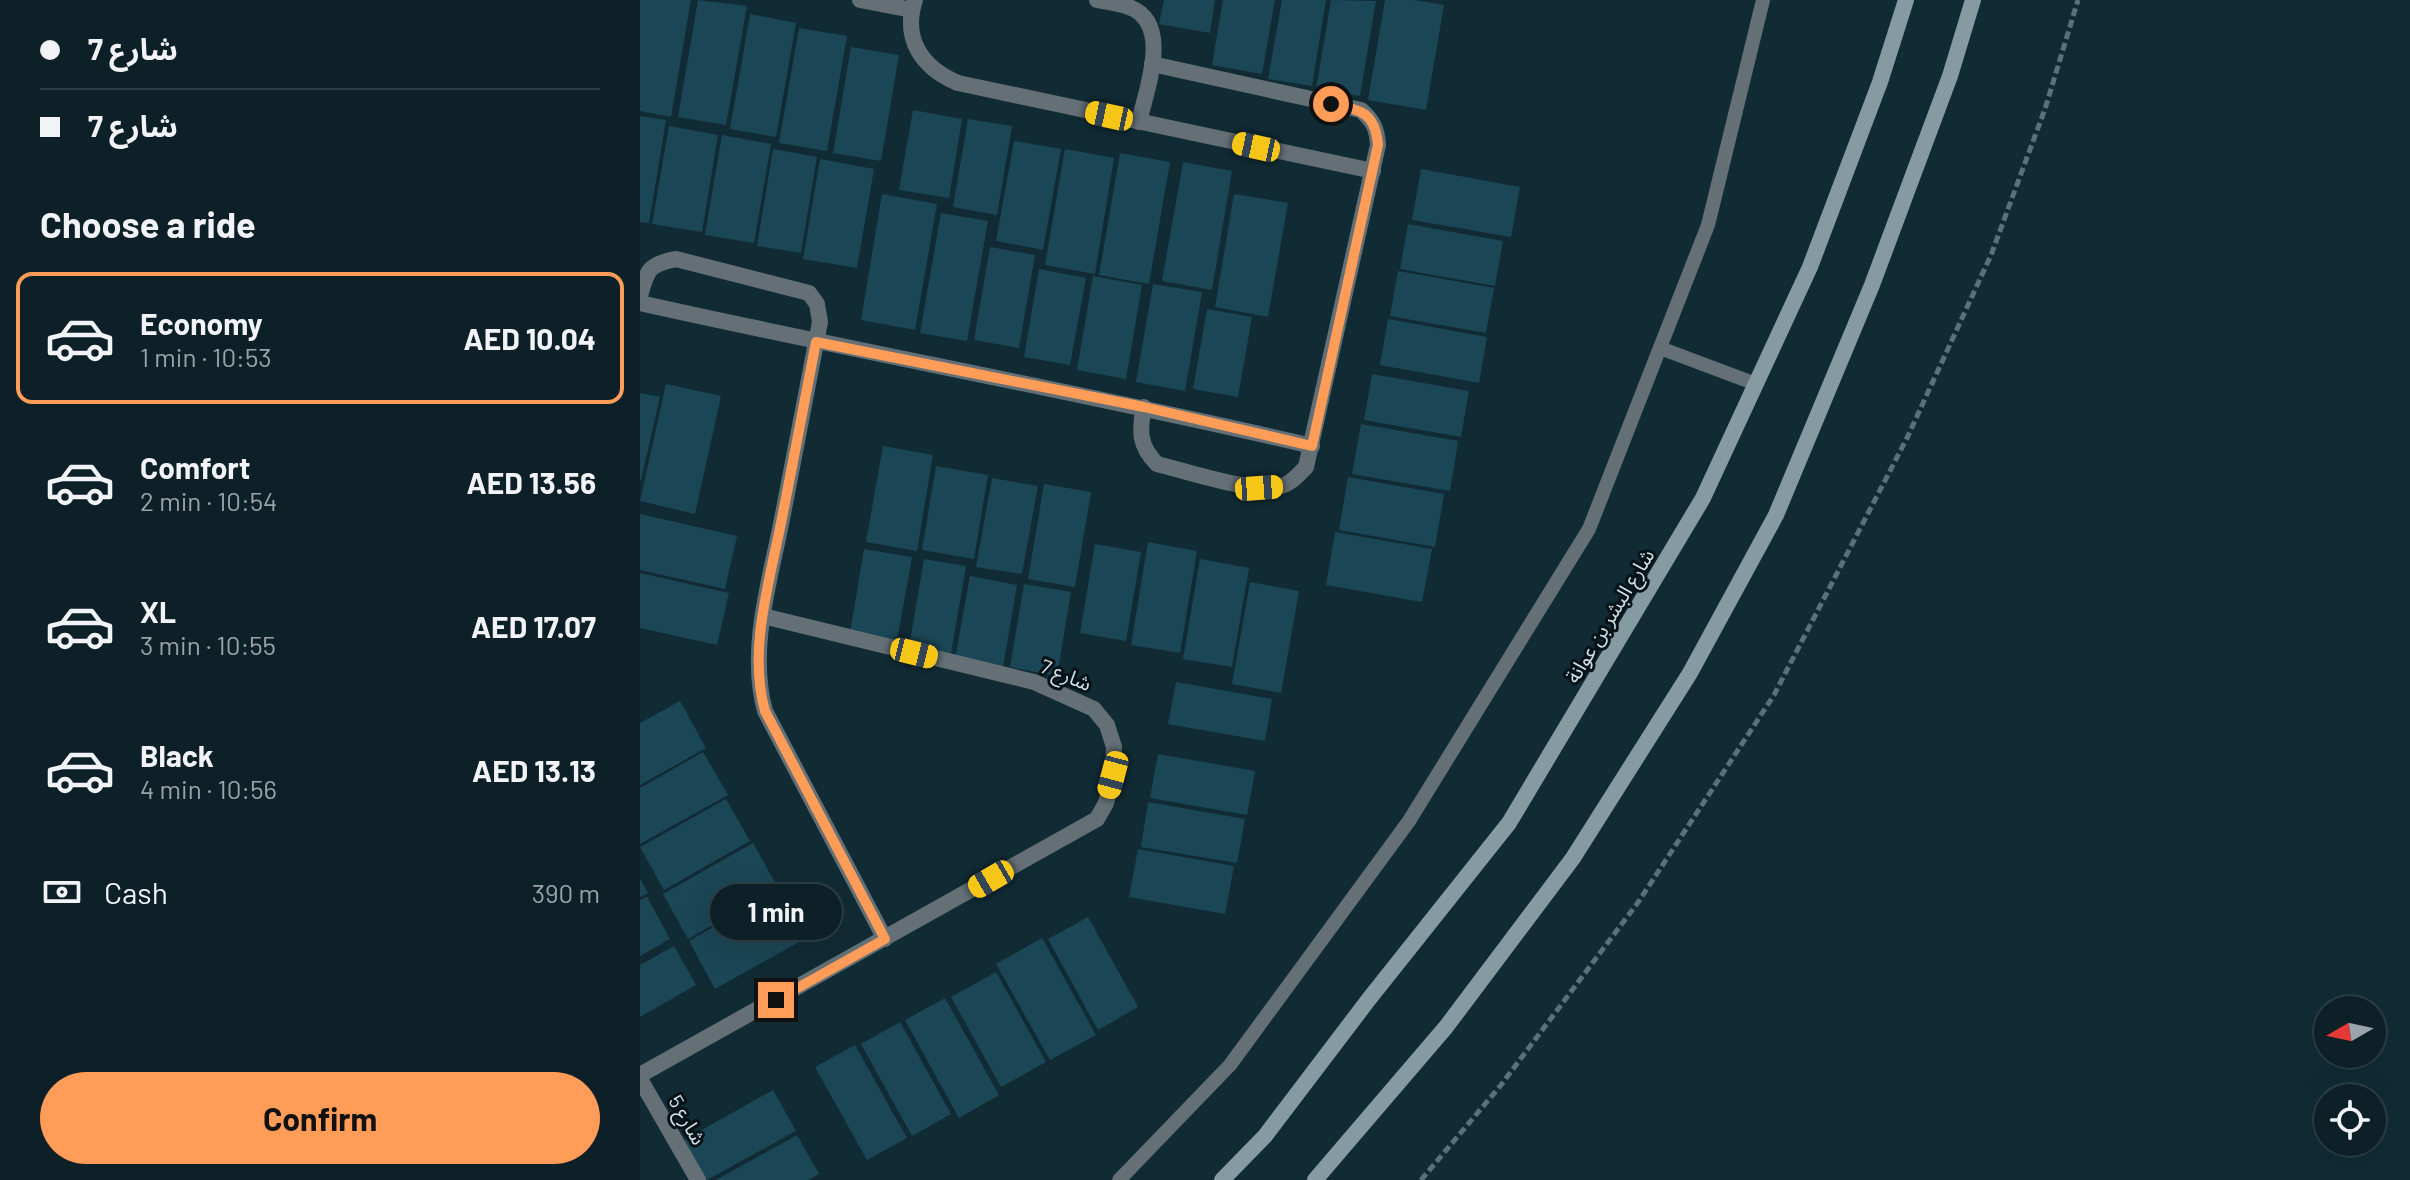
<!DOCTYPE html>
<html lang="en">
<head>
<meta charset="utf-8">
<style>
  :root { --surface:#0d2028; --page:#162830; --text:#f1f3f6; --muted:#9aa3a8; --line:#2d3e45; --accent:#fe9c58 }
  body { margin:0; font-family:Barlow,"Noto Sans Arabic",sans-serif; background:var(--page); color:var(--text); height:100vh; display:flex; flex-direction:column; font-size:30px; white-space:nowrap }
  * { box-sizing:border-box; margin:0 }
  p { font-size:26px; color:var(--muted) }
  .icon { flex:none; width:44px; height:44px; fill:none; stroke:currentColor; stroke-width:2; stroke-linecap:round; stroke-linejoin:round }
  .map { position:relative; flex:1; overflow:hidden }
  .drawer { display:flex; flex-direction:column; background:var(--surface); width:640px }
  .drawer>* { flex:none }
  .banner { display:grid; align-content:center; height:176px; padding:0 40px; background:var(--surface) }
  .needle { width:52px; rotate:261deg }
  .buttons { position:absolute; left:1674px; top:996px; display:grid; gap:16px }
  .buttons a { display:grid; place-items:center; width:72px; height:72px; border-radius:50%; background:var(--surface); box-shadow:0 8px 32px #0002,0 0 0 2px var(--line); font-size:40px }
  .end { position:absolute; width:36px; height:36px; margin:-18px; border:10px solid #fe9c58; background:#111; box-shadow:0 0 0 4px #111 }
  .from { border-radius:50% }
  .bubble { position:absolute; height:56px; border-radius:28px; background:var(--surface); box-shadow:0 8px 32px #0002,0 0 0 2px var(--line); font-size:26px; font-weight:700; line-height:56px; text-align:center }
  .car { position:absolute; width:24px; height:48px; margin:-24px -12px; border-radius:10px; box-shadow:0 0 6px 2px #0007; background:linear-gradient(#f5c518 24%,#345 0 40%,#f5c518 0 76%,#345 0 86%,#f5c518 0) }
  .banner b { display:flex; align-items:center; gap:28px; height:76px; font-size:30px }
  .banner b+b { border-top:2px solid var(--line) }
  .banner i { width:20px; height:20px; background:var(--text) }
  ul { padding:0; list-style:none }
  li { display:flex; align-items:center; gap:24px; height:132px; margin:0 16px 12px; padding:0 24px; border:4px solid transparent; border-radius:16px }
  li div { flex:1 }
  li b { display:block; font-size:30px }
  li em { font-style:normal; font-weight:700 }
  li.selected { border-color:var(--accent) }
  li>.icon { width:72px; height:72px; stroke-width:1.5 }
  h2 { padding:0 40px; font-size:36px; line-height:96px }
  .pay { display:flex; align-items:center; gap:20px; height:88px; padding:0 40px; font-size:30px }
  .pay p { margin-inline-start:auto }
  .cta { display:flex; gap:16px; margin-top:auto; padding:16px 40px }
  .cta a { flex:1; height:92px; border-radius:48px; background:var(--accent); color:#111; font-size:32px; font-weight:700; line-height:92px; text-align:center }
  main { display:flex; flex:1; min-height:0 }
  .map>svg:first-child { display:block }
</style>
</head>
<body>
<main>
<section class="drawer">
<div class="banner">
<b><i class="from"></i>شارع 7</b>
<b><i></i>شارع 7</b>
</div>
<h2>Choose a ride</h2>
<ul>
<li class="selected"><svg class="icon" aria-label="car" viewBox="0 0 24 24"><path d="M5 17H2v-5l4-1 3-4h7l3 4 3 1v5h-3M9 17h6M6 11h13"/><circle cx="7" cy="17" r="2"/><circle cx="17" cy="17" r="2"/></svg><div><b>Economy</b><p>1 min · 10:53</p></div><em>AED 10.04</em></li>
<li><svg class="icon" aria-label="car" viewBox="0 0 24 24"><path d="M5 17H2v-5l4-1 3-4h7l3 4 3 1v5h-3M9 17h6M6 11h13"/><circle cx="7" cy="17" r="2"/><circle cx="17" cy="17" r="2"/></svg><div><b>Comfort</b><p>2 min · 10:54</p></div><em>AED 13.56</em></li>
<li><svg class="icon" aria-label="car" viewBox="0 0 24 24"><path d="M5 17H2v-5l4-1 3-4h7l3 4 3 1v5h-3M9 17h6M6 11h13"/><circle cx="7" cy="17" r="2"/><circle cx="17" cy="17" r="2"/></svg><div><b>XL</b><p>3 min · 10:55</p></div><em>AED 17.07</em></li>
<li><svg class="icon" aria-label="car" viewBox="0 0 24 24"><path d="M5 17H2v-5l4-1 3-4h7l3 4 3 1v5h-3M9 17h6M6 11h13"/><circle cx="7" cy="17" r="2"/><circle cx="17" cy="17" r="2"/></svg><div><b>Black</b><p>4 min · 10:56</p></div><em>AED 13.13</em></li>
</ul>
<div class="pay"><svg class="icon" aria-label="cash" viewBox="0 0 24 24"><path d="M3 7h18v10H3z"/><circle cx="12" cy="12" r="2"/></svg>Cash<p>390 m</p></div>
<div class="cta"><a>Confirm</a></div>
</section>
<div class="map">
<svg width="1770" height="1180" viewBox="0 0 1770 1180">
  <rect width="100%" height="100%" fill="#112b35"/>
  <g fill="#1b4656">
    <polygon points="0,0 51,0 31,117 0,111"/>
    <polygon points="58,0 107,6 86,125 38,117"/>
    <polygon points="524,0 575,0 570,33 519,24"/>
    <polygon points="583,0 635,0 622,74 572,65"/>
    <polygon points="642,0 686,0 672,86 628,79"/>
    <polygon points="691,0 736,1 720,96 676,89"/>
    <polygon points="745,0 774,0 804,5 786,110 728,100"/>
    <polygon points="110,14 156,23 136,137 90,129"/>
    <polygon points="159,28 207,36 187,151 139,143"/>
    <polygon points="211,47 259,55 241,161 193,153"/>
    <polygon points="273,110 322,119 309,198 259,190"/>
    <polygon points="0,116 26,120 9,223 0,222"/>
    <polygon points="328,119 372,126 357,215 313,207"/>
    <polygon points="29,126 78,135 62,232 12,224"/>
    <polygon points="82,135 131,144 114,243 65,235"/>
    <polygon points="374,141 421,149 403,250 356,241"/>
    <polygon points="133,149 177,157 161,253 117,246"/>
    <polygon points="425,149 474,158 455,274 405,265"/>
    <polygon points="480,153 530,162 509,284 459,275"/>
    <polygon points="180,159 234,169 217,268 163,259"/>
    <polygon points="543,162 592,171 572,290 522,281"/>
    <polygon points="781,169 880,187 871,237 772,220"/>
    <polygon points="242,194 297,204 275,330 221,320"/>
    <polygon points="594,194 648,203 628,317 575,307"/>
    <polygon points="301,213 348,221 327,341 280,333"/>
    <polygon points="768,224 863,241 855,286 760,269"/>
    <polygon points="350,247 395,255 379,348 334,340"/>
    <polygon points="399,269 446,278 430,365 384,357"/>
    <polygon points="758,271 854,288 846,333 750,316"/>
    <polygon points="453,276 502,285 486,379 437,370"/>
    <polygon points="513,284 562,292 545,391 496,382"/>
    <polygon points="567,309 612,317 598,397 553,389"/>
    <polygon points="748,319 847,337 839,383 740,365"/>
    <polygon points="732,374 829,391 821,437 724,420"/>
    <polygon points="26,384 81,396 55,514 0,501"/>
    <polygon points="0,393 20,397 1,480 0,480"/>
    <polygon points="721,424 818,441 810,491 712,474"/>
    <polygon points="243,446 293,455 277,551 226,542"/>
    <polygon points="296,466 348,475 334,559 282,550"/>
    <polygon points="708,477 804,494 795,547 699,530"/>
    <polygon points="352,478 398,486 382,574 336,567"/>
    <polygon points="404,484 451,492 435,587 388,579"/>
    <polygon points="0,514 97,536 85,589 0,570"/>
    <polygon points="695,532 792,549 782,602 686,585"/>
    <polygon points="508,542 557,551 540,653 491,645"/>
    <polygon points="455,544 501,552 486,641 440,633"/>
    <polygon points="224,549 272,557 257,641 210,633"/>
    <polygon points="284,559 326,566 311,654 269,647"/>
    <polygon points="560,559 609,568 592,667 543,659"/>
    <polygon points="0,573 89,593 77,645 0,628"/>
    <polygon points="330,576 377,585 363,667 315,659"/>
    <polygon points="610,582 659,591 641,693 592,684"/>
    <polygon points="384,584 431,592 417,676 370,667"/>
    <polygon points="536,682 632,699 625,741 528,724"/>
    <polygon points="40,701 66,748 0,785 0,723"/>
    <polygon points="63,752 88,795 0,844 0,788"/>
    <polygon points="518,754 615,771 607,815 510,798"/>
    <polygon points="86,799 110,841 24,890 0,847"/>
    <polygon points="508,802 605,819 597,863 501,847"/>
    <polygon points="113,843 138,888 48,939 23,894"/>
    <polygon points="498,849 594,866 585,914 489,897"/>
    <polygon points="0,878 8,893 0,897"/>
    <polygon points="141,889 168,937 75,989 49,941"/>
    <polygon points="7,897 30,939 0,956 0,900"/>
    <polygon points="448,917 498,1007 458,1030 408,939"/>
    <polygon points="402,938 456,1035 410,1060 356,964"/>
    <polygon points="34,946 56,985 0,1017 0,965"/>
    <polygon points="356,972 406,1062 361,1087 311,997"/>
    <polygon points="305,998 359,1095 319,1118 265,1020"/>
    <polygon points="260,1022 311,1114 272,1136 221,1044"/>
    <polygon points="215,1045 267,1138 227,1160 175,1067"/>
    <polygon points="133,1090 156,1131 67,1180 44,1140"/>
    <polygon points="157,1135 179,1174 168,1180 76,1180"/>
  </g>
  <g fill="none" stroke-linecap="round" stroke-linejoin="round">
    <polyline stroke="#5b7179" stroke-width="5" stroke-dasharray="8 4" stroke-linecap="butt" points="781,1180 861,1085 999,901 1134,695 1267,438 1351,255 1405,109 1438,0"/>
    <g stroke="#647076" stroke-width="14">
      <polyline points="1020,348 1116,384"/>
      <polyline points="479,1180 590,1065 769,821 949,529 1068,225 1123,0"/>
    </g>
    <g stroke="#647076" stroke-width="16">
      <polyline points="220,0 272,10"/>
      <path d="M275,0C262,39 282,68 318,83L733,171"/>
      <path d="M457,0C467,2 479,3 489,7C533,23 506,90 499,122"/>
      <path d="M0,296C7,271 8,264 36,259L169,293L177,304L180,322C167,388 155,453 142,519C130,581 108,649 125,711L245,939"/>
      <path d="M0,303C224,353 449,394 672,446"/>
      <path d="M504,407C499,431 499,446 517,464C546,471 614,494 641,486C652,483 658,475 666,467L738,145C737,128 733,121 721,110L512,64"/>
      <polyline points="0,1075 457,819 466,803 473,775 474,747 467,725 454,709 394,682 123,616"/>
      <polyline points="0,1079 58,1180"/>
    </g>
    <g stroke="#869aa2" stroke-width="16">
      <polyline points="582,1180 625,1136 729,999 869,823 1063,498 1170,267 1240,82 1266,0"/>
      <polyline points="675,1180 806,1027 933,858 1050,673 1136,515 1232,285 1310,76 1333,0"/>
    </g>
  </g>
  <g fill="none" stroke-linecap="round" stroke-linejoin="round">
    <path stroke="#fe9c58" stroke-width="10" d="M136,1000L245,939L125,711C108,651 129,584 141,523C153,463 164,403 176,342L504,407L672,446L738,145C735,111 720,110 691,104"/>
  </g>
  <g text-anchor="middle" stroke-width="6" stroke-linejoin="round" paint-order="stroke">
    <g font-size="20" fill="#d1e0e6" stroke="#071217">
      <text transform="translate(970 616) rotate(-59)" y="7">شارع البشر بن عوانة</text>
      <text transform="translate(426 675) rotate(22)" y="7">شارع 7</text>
      <text transform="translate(47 1120) rotate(60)" y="7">شارع 5</text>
    </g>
  </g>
</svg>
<div class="buttons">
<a><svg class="needle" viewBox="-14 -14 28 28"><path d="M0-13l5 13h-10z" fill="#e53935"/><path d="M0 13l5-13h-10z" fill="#9aa3a8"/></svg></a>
<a><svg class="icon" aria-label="locate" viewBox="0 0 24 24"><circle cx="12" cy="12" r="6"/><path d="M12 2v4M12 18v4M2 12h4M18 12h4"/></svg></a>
</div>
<i class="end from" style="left:691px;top:104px"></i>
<i class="end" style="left:136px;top:1000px"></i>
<div class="bubble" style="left:70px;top:884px;width:132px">1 min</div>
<i class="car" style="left:469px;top:116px;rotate:282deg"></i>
<i class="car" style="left:616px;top:147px;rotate:282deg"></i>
<i class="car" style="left:619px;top:488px;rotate:86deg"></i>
<i class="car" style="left:274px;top:653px;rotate:104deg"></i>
<i class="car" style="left:473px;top:775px;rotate:195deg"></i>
<i class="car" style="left:351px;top:879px;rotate:240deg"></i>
</div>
</main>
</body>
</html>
